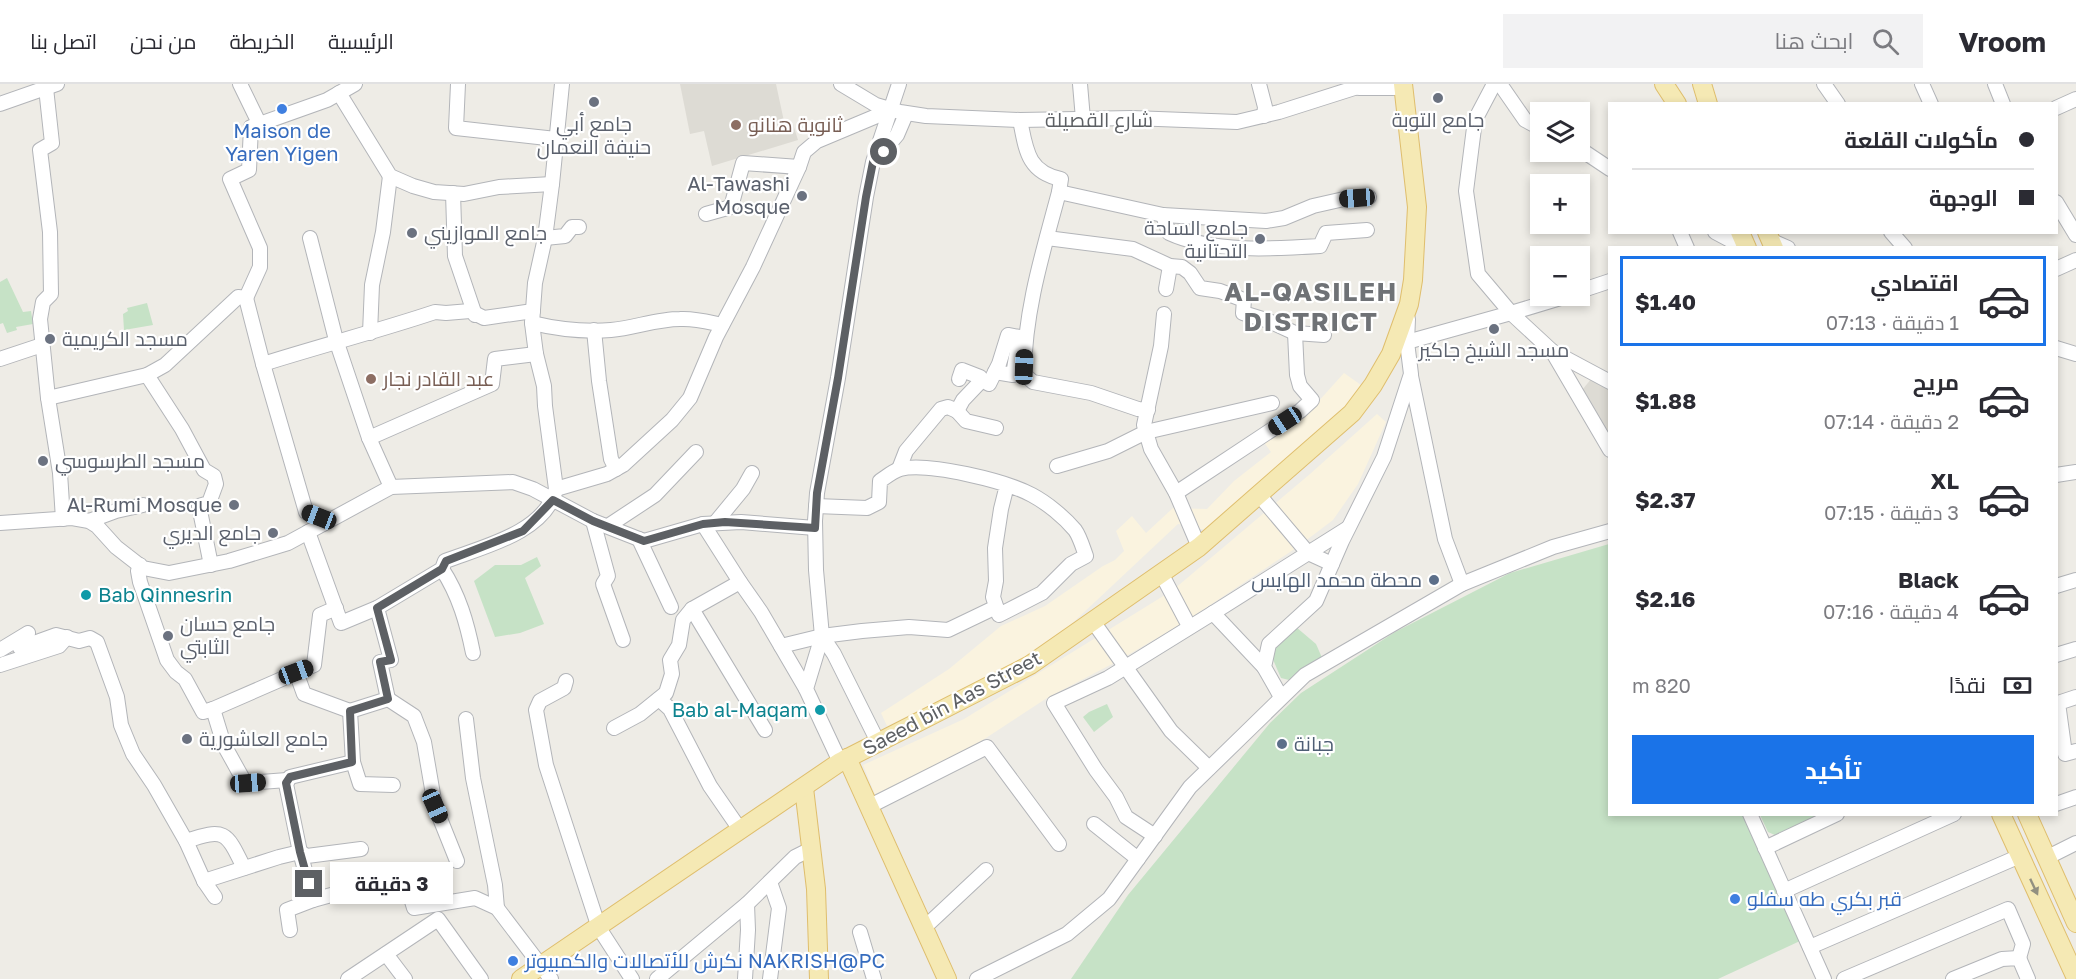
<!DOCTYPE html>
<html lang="ar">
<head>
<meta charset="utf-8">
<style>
  :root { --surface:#fff; --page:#f2f2f3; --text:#2b2b33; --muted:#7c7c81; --line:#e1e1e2; --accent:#1a73e8 }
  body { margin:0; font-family:"Golos Text",Cairo,sans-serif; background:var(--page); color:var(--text); direction:rtl; height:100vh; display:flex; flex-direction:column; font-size:22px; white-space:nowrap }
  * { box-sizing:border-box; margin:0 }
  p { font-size:20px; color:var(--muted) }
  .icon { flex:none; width:33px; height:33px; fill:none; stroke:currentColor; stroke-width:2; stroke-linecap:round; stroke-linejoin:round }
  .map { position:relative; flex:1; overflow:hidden; direction:ltr }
  .details { position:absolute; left:1608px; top:162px; width:450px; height:570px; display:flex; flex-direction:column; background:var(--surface); border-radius:0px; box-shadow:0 3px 9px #0003; direction:rtl }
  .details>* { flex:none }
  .guide { position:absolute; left:1608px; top:18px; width:450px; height:132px; border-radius:0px; box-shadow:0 3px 9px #0003; direction:rtl; display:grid; align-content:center; height:132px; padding:0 24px; background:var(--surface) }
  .fabs { position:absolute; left:1530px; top:18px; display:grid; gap:12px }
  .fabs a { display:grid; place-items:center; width:60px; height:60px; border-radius:0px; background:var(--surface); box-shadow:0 3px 9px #0003; font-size:30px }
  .end { position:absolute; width:27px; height:27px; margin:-14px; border:8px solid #5d6064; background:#fff; box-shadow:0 0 0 3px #fff }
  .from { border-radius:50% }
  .bubble { position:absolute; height:42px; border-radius:0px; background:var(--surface); box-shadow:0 3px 9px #0003; font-size:20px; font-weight:700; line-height:42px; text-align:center; direction:rtl }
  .car { position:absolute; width:18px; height:36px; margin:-18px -9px; border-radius:8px; box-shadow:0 0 4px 2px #0007; background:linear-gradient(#222 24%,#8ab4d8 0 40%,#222 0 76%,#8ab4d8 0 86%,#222 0) }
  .guide b { display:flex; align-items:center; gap:21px; height:57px; font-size:22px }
  .guide b+b { border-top:2px solid var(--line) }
  .guide i { width:15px; height:15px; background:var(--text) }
  ul { padding:10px 0 0; list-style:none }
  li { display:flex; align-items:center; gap:18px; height:90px; margin:0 12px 9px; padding:0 12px; border:3px solid transparent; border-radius:0px }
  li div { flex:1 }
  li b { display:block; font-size:22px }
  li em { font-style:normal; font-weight:700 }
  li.current { border-color:var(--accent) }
  li>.icon { width:54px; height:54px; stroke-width:1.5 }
  .pay { display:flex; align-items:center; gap:15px; height:66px; padding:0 24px; font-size:22px }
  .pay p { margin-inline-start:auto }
  .action { display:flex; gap:12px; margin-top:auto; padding:12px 24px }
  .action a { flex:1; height:69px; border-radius:0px; background:var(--accent); color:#fff; font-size:24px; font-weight:700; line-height:69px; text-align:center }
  header { display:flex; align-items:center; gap:36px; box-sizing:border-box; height:84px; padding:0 30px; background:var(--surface); border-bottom:2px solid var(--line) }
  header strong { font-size:28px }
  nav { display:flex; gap:33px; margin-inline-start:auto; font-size:21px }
  .search { width:420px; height:54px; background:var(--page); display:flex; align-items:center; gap:15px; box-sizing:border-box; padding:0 21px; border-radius:0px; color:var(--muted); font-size:22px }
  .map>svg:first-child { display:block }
</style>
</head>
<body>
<header>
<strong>Vroom</strong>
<div class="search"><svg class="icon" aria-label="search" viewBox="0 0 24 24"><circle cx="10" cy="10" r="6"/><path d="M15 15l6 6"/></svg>ابحث هنا</div>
<nav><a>الرئيسية</a><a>الخريطة</a><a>من نحن</a><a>اتصل بنا</a></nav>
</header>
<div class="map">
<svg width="2076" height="895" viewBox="0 0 2076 895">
  <rect width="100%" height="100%" fill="#eeece6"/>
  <g fill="#faf3df">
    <polygon points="1344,289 1361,301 1352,317 1206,446 1178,440 1031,578 887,642 881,629 949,585 1001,542 1045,522 1103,482 1115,476 1124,467 1116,447 1132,432 1146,449 1173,424 1207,425 1234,397 1271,368 1263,357 1307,330"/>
    <polygon points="1377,330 1386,338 1358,400 1333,436 1296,464 1183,539 1114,579 1047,614 960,671 876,713 863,681 964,635 1173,506 1310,390"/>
  </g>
  <g fill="#dddbd4">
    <polygon points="680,0 776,0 785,42 793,40 798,56 712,82 704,47 690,50"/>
    <polygon points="1591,295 1609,305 1609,352 1583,305"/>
  </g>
  <g fill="#c6e2c6">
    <polygon points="7,194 23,228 31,227 33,240 16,243 17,246 7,249 3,239 0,240 0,198"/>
    <polygon points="147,219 153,241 124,246 123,230 128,227 127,224"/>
    <polygon points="1609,460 1610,730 1743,731 1800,857 1718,895 1071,895 1128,811 1270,639 1301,609 1395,548 1510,489"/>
    <polygon points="537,473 541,482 525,494 544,540 520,549 495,553 474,497 495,481 521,481"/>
    <polygon points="1296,543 1316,560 1323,576 1293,597 1281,594 1271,571 1274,560"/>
    <polygon points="1107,620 1113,633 1094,648 1083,633 1089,628"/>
    <polygon points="1760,731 1829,731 1777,752 1768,748"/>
  </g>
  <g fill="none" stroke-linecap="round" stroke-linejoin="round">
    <defs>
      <g id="minor">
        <polyline points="240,0 260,41"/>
        <polyline points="458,0 456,44 556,55"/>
        <polyline points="841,0 876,21 900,28 926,32 1020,36 1132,34 1237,38 1279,28 1367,0"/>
        <polyline points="1080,0 1083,35"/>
        <polyline points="1259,0 1265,23 1264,32"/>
        <polyline points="1494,0 1475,36 1466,107 1478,190 1511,229 1552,267 1610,298"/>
        <polyline points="1500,0 1525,36 1540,44"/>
        <polyline points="1824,0 1838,20"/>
        <polyline points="1922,0 1931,20"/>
        <polyline points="1995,0 2003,20"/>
        <polyline points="46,4 52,59 40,66 50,148 51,210 43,218 40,235 48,314 60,389 63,435"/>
        <polyline points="1359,4 1393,4 1404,2"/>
        <polyline points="339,9 390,92 413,102 434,108 464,110 499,103 552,100"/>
        <polyline points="0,20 57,0"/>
        <polyline points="2056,24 2076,15"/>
        <path d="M1020,36C1026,65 1027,88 1061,95L1059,108"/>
        <polyline points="1580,65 1610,85"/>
        <polyline points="877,75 897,51 906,30"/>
        <polyline points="453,109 455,172 475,231"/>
        <polyline points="2056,118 2076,151"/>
        <polyline points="706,130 731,123 743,79 799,83"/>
        <path d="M1163,131L1169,149C1212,169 1274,165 1320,162L1326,149L1367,146"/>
        <polyline points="1680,148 1687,164"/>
        <polyline points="1715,148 1745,164"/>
        <polyline points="1891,148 1905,164"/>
        <polyline points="310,154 336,256 369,354 391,403"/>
        <polyline points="545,154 565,152 572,143 579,143"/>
        <polyline points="1047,154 1133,165 1170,182 1182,183 1190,189 1200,204 1220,207 1244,216 1243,229 1269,237 1295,249 1324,251"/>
        <polyline points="1770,156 1788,164"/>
        <polyline points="2056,185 2076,176"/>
        <polyline points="1166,205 1170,182"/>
        <polyline points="1580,207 1610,197"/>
        <polyline points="246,214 260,183 260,164 230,95 249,86 251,43 327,16 355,0"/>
        <polyline points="1164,230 1161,262 1144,341 1151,365 1176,409 1199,463"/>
        <path d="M532,239C557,245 585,248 611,246C634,244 657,235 680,235C695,234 708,238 722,241"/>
        <polyline points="594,246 599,297 611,375 616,385"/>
        <polyline points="370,249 372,201 383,148 390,92"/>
        <polyline points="1407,258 1511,229 1567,212"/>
        <polyline points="2056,264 2076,270"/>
        <polyline points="1552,267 1610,366"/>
        <polyline points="0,275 42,261"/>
        <path d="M263,280C320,262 378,247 435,228L446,229L470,227L484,234L533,227"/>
        <polyline points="995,288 1013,291 1018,261"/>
        <polyline points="147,291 182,345 204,386 214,392 216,400 209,419 199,422 211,481"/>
        <polyline points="1411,292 1445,455 1462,500"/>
        <polyline points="959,295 962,286 980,293 982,296"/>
        <polyline points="48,314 147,291 165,281 238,213 246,214 263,280 306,428 319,433 323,440"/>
        <path d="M1148,326L1138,325L1091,309L1033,298L1026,292L1024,288C1025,225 1043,168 1059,108L1163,131L1266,137L1284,134L1313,122L1344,115L1369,113"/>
        <polyline points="957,327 966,337 996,344"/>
        <polyline points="369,354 492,300 495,275 536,270"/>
        <polyline points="1057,382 1108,367 1146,348 1272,319"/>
        <polyline points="899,385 906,367 941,325 948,323 957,327 963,316 982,296 989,300 999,280 1008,251 1025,254"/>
        <polyline points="2056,391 2076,388"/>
        <polyline points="556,405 607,390 623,381 672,336 690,314 716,253 753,183 799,83 804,68 817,57 891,26"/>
        <polyline points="1176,409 1300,327 1312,316 1300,302 1297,291 1295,249"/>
        <polyline points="1259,411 1308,469 1332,480"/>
        <path d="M816,422L867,424L879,418L880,397C886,393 893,387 900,385C928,378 1006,397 1032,411C1047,419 1064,433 1075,446C1080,453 1083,464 1086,472L1071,480L1042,509L999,531L993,513L996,497L995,464L1001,425L1007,401"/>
        <polyline points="89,437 116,427 143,421"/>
        <polyline points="593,437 608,492 603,500 623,556"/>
        <polyline points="0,439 72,434 89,437 97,442 116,463 143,484 169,489 229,477 288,459 391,403 513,398 533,405 593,437 644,457 703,440 740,498 761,528 806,605"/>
        <polyline points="715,439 743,405 752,389"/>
        <polyline points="703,440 741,438 815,444"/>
        <polyline points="608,442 655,411 696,368"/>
        <path d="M308,448L341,539L377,524L442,485L445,477C482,463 545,449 556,405L545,322L544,302L536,270L532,239L535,199L545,154L552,100L562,0"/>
        <polyline points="639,455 671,523"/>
        <polyline points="140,481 138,487 140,498 167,576 176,588 185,595 203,628 213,625 224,661 244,697 248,699 287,696"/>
        <path d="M442,485C459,511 467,539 473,569"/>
        <polyline points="1161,489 1189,542"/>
        <polyline points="2056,502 2076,496"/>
        <polyline points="377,524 391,576 380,578 388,615 350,627 353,678 360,700 393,701"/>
        <polyline points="692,525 765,646"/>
        <polyline points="1213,529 1348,444"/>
        <polyline points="1092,536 1171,647 1209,684"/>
        <polyline points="822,552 806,605 840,678"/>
        <polyline points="781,562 822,552 862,547 909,543 948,546 996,523"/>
        <polyline points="0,566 28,549 20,564 56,551 79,557 90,554 97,558 117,613 121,641 133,670 154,701 186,757 204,797 215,813"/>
        <polyline points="2056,571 2076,565"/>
        <polyline points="0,581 59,562 67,553"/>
        <polyline points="296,588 304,610 350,627"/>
        <polyline points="566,597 564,604 540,617 536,626 546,681 599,844 632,895"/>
        <polyline points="1281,613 1264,583 1269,560 1316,517 1342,457 1384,373 1411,290 1407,258 1408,235"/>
        <polyline points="2076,613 2058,619 2065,670 2076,667"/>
        <polyline points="388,615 414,632 424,658 435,722 457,777"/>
        <polyline points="659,615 670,625 710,702 741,747"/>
        <polyline points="213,625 314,581 320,531 336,524"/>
        <polyline points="466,635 473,694 495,801 497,824"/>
        <polyline points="614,644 640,630 666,609 672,590 670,576 679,561 683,536 692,525 740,498"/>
        <polyline points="878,658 834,570 822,552 816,486 815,437 817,409 838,294 866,113 873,78 899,0"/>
        <polyline points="2056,720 2076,713"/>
        <polyline points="870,722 987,663 1059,760"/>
        <polyline points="1750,730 1824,895"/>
        <polyline points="1094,740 1138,775"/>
        <polyline points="1155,752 1126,733 1116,713 1096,686 1054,619 1108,594 1213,529 1264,583"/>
        <path d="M186,757C225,744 226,747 244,784"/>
        <polyline points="1765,764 1837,730"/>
        <polyline points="2046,774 2076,759"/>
        <polyline points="204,797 279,773 300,768 307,772 361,765"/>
        <polyline points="1784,807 1954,730"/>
        <polyline points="313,816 300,768 286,700 290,693 353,678"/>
        <polyline points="924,844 986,786"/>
        <polyline points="290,846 287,826 313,816 404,791 414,824 475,814 497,824 551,895"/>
        <polyline points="860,848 874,895"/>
        <polyline points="1810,863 2020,772"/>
        <polyline points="386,870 405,895"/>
        <polyline points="348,895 438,835 481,895"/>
        <polyline points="657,895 747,820 795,773 811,765"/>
        <polyline points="745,895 748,846 747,820"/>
        <polyline points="770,895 779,824 770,798"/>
        <polyline points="977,895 1067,850 1109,815 1190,703 1305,591 1462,500 1553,463 1610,447"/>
        <polyline points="1844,895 2008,825 2023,860 2019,874"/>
        <polyline points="1953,895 2002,875 2019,874 2028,895"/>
      </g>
      <g id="major">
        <polyline points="1664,0 1677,20"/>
        <polyline points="1702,0 1708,20"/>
        <polyline points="1740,148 1747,164"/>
        <polyline points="1767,148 1774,164"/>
        <polyline points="847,674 947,895"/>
        <polyline points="804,704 816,805 819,895"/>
        <polyline points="2001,730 2076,894"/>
        <polyline points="2027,730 2076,839"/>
        <polyline points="521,895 840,678 1030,581 1199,463 1352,329 1373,301 1391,270 1409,220 1413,196 1417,123 1403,0"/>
      </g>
    </defs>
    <use href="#minor" stroke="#b3b5b9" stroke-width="16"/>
    <use href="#major" stroke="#dfbe6d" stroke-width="20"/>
    <use href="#minor" stroke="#fff" stroke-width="14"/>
    <use href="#major" stroke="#f5e9b4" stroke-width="18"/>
  </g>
  <defs><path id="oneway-solid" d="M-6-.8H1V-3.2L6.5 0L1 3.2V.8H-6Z" transform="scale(1.5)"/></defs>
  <use fill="#929080" href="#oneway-solid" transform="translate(2034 803) rotate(65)"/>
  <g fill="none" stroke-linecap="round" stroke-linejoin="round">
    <polyline stroke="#5d6064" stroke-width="8" points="309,800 300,768 286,699 290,693 352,678 350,627 388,615 380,578 391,576 377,524 442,485 446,477 523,447 553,416 593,437 644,457 703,440 725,438 815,444 817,409 838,294 866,113 873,78 884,68"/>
  </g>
  <g fill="#6b7280" stroke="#fff" stroke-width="2">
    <circle cx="1438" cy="14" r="6"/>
    <circle cx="594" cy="18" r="6"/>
    <circle cx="802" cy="112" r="6"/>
    <circle cx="412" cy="149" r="6"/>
    <circle cx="1260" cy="155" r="6"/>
    <circle cx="1494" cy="245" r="6"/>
    <circle cx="50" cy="255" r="6"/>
    <circle cx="43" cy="377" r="6"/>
    <circle cx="234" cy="421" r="6"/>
    <circle cx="273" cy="449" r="6"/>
    <circle cx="168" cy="552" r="6"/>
    <circle cx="187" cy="655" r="6"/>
  </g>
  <g fill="#3f7fe0" stroke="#fff" stroke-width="2">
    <circle cx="282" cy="25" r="6"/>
    <circle cx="1735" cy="815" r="6"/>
    <circle cx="513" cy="877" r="6"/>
  </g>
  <g fill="#8d6e63" stroke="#fff" stroke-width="2">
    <circle cx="736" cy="41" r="6"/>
    <circle cx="371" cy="295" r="6"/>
  </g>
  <g fill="#5c6f8a" stroke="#fff" stroke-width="2">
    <circle cx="1434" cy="496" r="6"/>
    <circle cx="1282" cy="660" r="6"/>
  </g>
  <g fill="#0f9aa8" stroke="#fff" stroke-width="2">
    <circle cx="86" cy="511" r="6"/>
    <circle cx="820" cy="626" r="6"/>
  </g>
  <g text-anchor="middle" stroke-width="4.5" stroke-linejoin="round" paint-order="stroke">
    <g font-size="20" fill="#5d6064" stroke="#fff">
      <text x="1099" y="43">شارع القصيلة</text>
      <text transform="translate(952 619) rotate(-28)" y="7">Saeed bin Aas Street</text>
    </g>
    <g font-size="20" fill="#5b616d" stroke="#fff" text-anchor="start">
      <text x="1438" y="43" text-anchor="middle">جامع التوبة</text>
      <text x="594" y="47" text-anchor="middle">جامع أبي<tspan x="594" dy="23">حنيفة النعمان</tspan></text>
      <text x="790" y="107" text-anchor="end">Al-Tawashi<tspan x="790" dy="23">Mosque</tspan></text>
      <text x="1248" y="151" text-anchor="end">جامع الساحة<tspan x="1248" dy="23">التحتانية</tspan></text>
      <text x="424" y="156">جامع الموازيني</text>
      <text x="62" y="262">مسجد الكريمية</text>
      <text x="1494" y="273" text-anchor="middle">مسجد الشيخ جاكير</text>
      <text x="55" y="384">مسجد الطرسوسي</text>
      <text x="222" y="428" text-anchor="end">Al-Rumi Mosque</text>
      <text x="261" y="456" text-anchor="end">جامع الديري</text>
      <text x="180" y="547">جامع حسان<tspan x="180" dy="23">الثابتي</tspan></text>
      <text x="199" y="662">جامع العاشورية</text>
    </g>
    <g font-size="20" fill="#785e54" stroke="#fff" text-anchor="start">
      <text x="748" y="48">ثانوية هنانو</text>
      <text x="383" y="302">عبد القادر نجار</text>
    </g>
    <g font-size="20" fill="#366cbe" stroke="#fff" text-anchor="start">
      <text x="282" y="54" text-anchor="middle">Maison de<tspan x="282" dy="23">Yaren Yigen</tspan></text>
      <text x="1747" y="822">قبر بكري طه سفلو</text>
      <text x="525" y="884">نكرش للأتصالات والكمبيوتر NAKRISH@PC</text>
    </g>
    <g font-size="20" fill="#4e5e75" stroke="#fff" text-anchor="end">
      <text x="1422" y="503">محطة محمد الهايس</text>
      <text x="1294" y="667" text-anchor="start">جبانة</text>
    </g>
    <g font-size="20" fill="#0d838f" stroke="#fff" text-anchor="start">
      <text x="98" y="518">Bab Qinnesrin</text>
      <text x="808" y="633" text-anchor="end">Bab al-Maqam</text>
    </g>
    <g font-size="26" font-weight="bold" letter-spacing="1.5" fill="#6f7276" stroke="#fff">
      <text x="1311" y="217">AL-QASILEH<tspan x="1311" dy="30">DISTRICT</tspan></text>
    </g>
  </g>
</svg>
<div class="fabs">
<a><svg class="icon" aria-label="layers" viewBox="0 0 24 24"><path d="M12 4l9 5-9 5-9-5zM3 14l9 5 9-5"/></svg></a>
<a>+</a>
<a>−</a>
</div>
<i class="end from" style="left:884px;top:68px"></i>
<i class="end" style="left:309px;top:800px"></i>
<div class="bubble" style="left:330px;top:778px;width:123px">3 دقيقة</div>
<i class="car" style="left:1357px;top:114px;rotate:266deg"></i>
<i class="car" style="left:1024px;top:283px;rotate:2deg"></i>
<i class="car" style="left:1285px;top:337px;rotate:237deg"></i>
<i class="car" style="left:319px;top:433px;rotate:291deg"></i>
<i class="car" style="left:296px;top:588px;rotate:70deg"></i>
<i class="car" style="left:248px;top:699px;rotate:86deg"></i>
<i class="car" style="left:435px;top:722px;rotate:156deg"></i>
<div class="guide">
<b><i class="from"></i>مأكولات القلعة</b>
<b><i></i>الوجهة</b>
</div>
<section class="details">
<ul>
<li class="current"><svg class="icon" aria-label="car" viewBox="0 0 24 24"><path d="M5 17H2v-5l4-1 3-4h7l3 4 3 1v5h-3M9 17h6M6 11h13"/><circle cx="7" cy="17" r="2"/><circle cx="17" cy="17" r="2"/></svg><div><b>اقتصادي</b><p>1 دقيقة · 07:13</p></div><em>$1.40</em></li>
<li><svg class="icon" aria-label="car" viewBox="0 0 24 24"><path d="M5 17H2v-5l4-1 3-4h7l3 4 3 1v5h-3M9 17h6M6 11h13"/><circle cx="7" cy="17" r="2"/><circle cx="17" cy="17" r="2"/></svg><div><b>مريح</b><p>2 دقيقة · 07:14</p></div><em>$1.88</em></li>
<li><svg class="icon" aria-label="car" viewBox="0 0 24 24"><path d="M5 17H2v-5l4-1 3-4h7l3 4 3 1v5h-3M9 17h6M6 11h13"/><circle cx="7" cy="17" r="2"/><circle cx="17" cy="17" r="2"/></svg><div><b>XL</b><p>3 دقيقة · 07:15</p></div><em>$2.37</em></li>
<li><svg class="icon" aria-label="car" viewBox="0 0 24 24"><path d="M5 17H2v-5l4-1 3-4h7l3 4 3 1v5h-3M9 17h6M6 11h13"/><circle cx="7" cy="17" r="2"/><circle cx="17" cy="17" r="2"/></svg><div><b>Black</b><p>4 دقيقة · 07:16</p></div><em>$2.16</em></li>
</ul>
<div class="pay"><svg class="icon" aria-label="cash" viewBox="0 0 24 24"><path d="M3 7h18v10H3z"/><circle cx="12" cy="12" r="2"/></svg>نقدًا<p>820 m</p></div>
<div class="action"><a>تأكيد</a></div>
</section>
</div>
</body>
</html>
